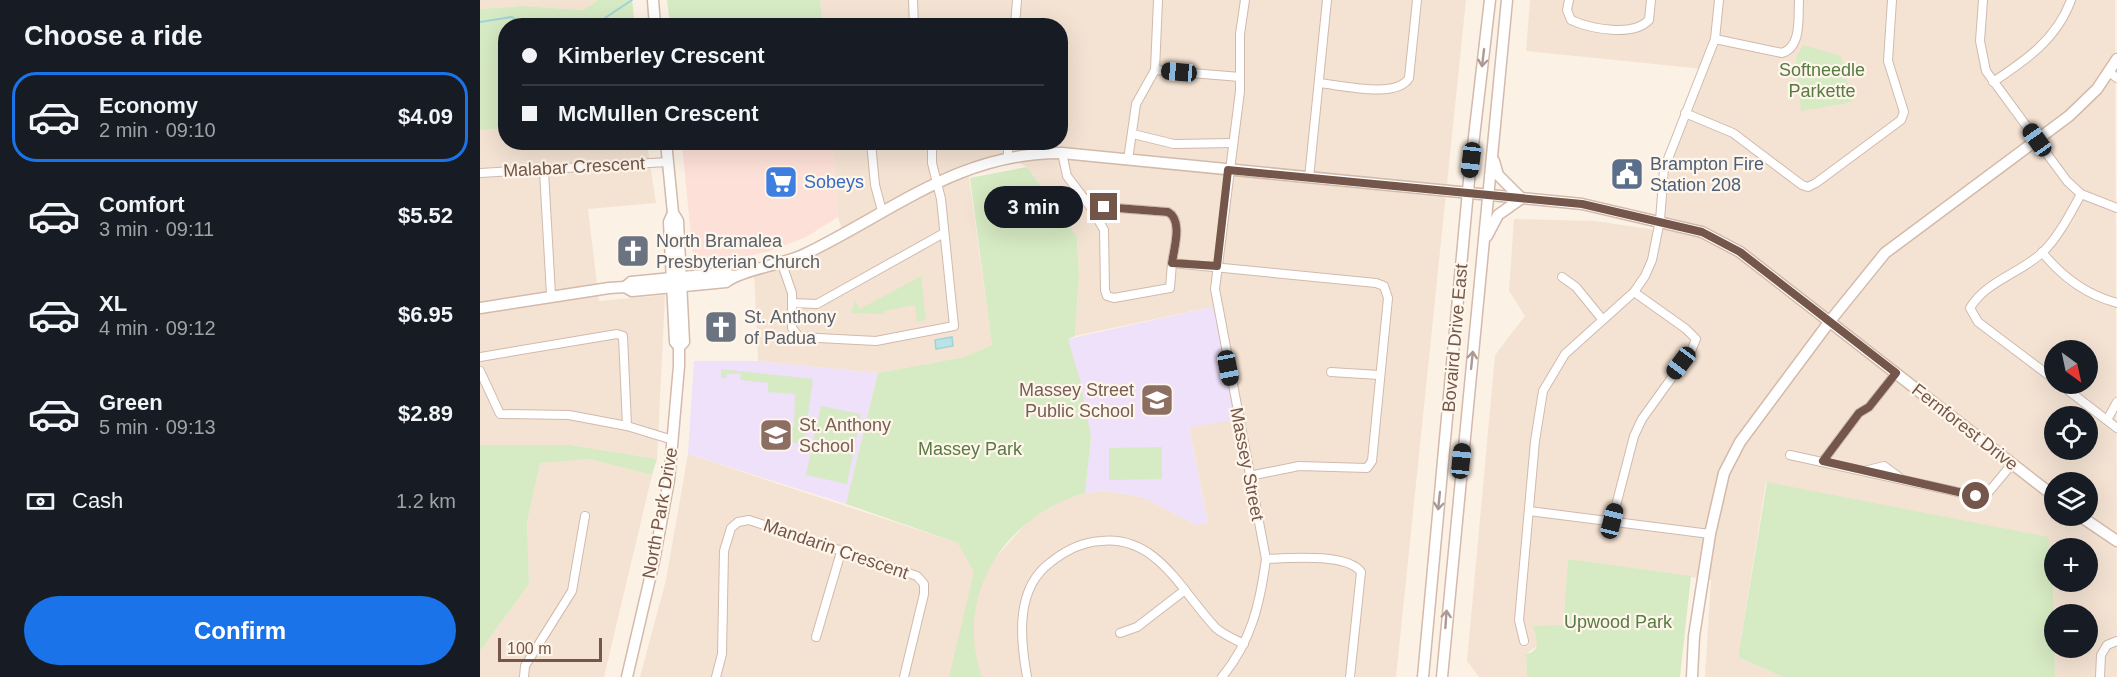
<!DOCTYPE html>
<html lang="en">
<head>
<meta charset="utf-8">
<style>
  :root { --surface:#171b24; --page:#20242c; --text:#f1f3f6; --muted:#9ea1a6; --line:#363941; --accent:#1a73e8 }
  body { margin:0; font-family:Helvetica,sans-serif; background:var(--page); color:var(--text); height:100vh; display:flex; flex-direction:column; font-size:22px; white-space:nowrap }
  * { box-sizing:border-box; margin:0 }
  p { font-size:20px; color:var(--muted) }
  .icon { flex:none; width:33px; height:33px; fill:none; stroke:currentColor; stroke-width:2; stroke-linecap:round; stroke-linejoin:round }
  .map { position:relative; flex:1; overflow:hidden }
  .drawer { display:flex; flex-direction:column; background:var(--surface); width:480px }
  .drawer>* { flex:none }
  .hud { position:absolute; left:18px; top:18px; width:570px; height:132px; border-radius:24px; box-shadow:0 6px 24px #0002; display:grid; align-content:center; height:132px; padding:0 24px; background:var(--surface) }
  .needle { width:39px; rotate:147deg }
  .buttons { position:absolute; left:1564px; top:340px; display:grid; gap:12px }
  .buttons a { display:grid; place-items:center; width:54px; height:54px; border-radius:50%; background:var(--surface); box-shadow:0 6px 24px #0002; font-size:30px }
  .scale { position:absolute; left:18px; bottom:15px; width:104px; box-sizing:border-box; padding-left:6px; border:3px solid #75564a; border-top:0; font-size:16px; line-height:21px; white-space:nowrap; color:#75564a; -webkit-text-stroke:4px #fff6eb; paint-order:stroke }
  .end { position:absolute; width:27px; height:27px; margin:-14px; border:8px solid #75564a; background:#fff; box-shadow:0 0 0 3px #fff }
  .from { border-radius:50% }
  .bubble { position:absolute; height:42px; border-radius:21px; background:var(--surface); box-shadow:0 6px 24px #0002; font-size:20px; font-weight:700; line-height:42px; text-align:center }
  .car { position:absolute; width:18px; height:36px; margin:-18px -9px; border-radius:8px; box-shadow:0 0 4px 2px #0007; background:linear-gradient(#222 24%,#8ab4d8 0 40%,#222 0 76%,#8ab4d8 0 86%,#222 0) }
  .hud b { display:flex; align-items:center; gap:21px; height:57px; font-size:22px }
  .hud b+b { border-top:2px solid var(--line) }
  .hud i { width:15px; height:15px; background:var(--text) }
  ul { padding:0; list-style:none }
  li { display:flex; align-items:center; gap:18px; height:90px; margin:0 12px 9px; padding:0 12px; border:3px solid transparent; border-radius:24px }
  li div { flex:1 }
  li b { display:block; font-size:22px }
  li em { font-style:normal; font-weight:700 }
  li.selected { border-color:var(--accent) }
  li>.icon { width:54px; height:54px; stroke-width:1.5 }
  h2 { padding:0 24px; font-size:27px; line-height:72px }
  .pay { display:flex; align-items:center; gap:15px; height:66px; padding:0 24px; font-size:22px }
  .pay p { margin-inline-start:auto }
  .button { display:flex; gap:12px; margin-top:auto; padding:12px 24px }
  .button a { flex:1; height:69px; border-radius:36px; background:var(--accent); color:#fff; font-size:24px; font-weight:700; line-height:69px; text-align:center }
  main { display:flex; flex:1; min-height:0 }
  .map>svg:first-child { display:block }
</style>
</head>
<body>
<main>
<section class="drawer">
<h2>Choose a ride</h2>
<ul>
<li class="selected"><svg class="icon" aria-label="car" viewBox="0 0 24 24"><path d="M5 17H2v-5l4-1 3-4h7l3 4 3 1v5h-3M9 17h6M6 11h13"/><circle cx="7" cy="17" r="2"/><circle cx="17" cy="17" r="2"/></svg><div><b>Economy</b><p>2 min · 09:10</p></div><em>$4.09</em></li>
<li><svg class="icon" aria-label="car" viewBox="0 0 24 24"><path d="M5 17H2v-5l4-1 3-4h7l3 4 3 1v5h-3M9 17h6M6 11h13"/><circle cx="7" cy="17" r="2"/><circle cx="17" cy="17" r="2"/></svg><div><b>Comfort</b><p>3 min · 09:11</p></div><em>$5.52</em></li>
<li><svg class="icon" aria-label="car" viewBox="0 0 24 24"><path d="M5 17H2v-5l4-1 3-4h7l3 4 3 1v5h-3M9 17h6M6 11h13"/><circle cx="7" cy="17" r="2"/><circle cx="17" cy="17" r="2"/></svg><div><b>XL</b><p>4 min · 09:12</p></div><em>$6.95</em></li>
<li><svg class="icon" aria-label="car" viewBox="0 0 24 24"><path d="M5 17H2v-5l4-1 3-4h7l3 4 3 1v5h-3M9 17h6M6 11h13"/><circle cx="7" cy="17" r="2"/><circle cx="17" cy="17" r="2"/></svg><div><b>Green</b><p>5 min · 09:13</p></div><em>$2.89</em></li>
</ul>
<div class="pay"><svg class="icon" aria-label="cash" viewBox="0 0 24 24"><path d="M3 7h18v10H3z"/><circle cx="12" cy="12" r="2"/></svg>Cash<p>1.2 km</p></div>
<div class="button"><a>Confirm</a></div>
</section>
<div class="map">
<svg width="1637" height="677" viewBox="0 0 1637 677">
  <rect width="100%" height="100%" fill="#fcf1e5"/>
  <g fill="#f4e3d3" fill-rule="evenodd">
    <polygon points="0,0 118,0 103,10 41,6 0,9"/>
    <polygon points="340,0 986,0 916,677 160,677 186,580 208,454 478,543 509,565 549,520 583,500 605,493 625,491 662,497 716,525 728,522 709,427 736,306 595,336 599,275 597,237 547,167 528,157 487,163 512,345 484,357 398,373 278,361 274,272 363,233 358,217 353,143 580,142 580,26 343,25"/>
    <path d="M1050,0H1635L1637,677H1575L1573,565L1286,482L1258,657L1303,677H1225L1231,580L1088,559L1083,625L1058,639L1057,646L1046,654L1047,677H999L987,661L1015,355L1045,316L1029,291L1034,219L1115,221L1183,231L1192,146L1224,69L1046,51ZM1575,351H1608V384H1575ZM1575,417H1608V450H1575ZM1575,483H1608V516H1575ZM1575,549H1608V582H1575ZM1575,615H1608V648H1575Z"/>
    <polygon points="25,129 26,142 167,143 176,203 108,209 119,301 185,295 177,459 91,445 0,445 0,130"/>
    <polygon points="109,459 172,475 124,677 0,677 0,651 49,584 47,522 60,462"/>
  </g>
  <polygon fill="#fde0d8" points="202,143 353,143 358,217 326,237 290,251 214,268"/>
  <g fill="#eee1f9">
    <polygon points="736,306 754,420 709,428 728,523 716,525 662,497 625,491 605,493 611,437 588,339"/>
    <polygon points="214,361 278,361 398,373 366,504 208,454"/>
  </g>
  <g fill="#d6eac3">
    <polygon points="118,0 152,0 155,25 26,26 25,129 0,130 0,9 41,6 103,10"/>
    <polygon points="187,0 340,0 343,25 190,25"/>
    <polygon points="1323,45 1361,56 1372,102 1321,111 1316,58"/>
    <path d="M547,167L597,237L599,275L595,336L588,339L600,380L611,437L605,493C525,516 473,595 502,677H469L494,572L478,543L366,504L398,373L484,357L512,345L490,178Z"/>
    <polygon points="441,276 446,320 437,322 435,305 404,311 404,314 371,313 375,301 380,309"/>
    <polygon points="241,369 333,379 324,445 307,441 307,427 314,427 315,394 288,392 288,383 260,380 261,374 247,374 246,378 241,378"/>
    <polygon points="341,406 381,414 367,484 326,475"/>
    <polygon points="0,445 91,445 177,459 172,475 109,459 60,463 47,522 49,584 0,651"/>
    <polygon points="682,447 682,479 629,480 629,448"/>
    <polygon points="1287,482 1568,537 1573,565 1575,677 1303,677 1258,657"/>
    <path d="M1088,559L1211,576L1200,677H1047L1046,654C1062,651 1057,637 1053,626L1083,625Z"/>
  </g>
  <polygon fill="#b9e3e6" stroke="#9fd4d8" stroke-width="1.5" points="472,337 473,346 456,349 455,340"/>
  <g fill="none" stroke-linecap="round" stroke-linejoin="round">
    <g stroke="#9fd4d8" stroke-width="2">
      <polyline points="0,22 32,17 46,26"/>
      <polyline points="113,26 152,0"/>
    </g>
    <defs>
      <g id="street">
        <polyline points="433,0 434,26"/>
        <path d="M1089,0L1087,10L1091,20C1111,29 1153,37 1169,20L1171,0"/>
        <polyline points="1503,0 1500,41 1506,71 1587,181 1601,194 1637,208"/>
        <polyline points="389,26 393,26"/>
        <polyline points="535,26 537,0"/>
        <path d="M1235,39L1302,53C1322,47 1318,17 1319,0"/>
        <polyline points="675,70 760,77"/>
        <polyline points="1629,72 1637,78"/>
        <path d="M1513,82C1546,60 1577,39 1591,0"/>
        <path d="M839,83C861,85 917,99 929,78L937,0"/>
        <polyline points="1205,113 1253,133 1322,185 1328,187 1336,183 1421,120 1424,112 1408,61 1412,0"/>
        <polyline points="653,134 694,144 753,143"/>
        <polyline points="391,142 395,185 402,211"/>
        <polyline points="582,153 587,176 612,209 624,230 625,290 627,296 634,298 690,288 692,263 896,283 904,286 908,298 892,461 887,468 819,466 769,476"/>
        <polyline points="528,157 528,142"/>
        <polyline points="648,160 656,104 675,70 678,0"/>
        <polyline points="64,171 71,295"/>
        <polyline points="0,173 188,162"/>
        <polyline points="829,178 847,0"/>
        <path d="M612,209L624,207L688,212C703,220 694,248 692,263"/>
        <path d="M1562,252C1582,277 1607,295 1637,303"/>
        <polyline points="302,264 312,293 312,328 319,337 396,341 474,326 461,199 452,163 452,142"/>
        <polyline points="1082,277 1096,287 1122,319"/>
        <polyline points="312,303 337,304 464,233"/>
        <polyline points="0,357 137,334 143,336 147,426"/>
        <polyline points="0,371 20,414 89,415 147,426 193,440"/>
        <polyline points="851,372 899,375"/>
        <path d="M1575,380L1498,322L1490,308C1506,281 1541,273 1563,252C1579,236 1590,214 1601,194"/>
        <polyline points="1580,384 1637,428"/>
        <polyline points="1627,420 1637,402"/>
        <polyline points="1310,455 1496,496 1507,494 1532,464"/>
        <polyline points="1343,461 1379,413 1389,407 1416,373"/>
        <polyline points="1384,471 1404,466 1419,477"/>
        <polyline points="1049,511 1230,534"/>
        <polyline points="1132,521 1154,436 1162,419 1211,351 1216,339 1206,329 1154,292"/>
        <path d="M786,559C809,558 867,553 881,572L870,677"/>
        <polyline points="640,633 657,627 705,590"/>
        <polyline points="336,637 361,552"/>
        <polyline points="1044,641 1039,620 1055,441 1063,391 1085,354 1154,292 1165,276 1172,260 1180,220 1184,169 1235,39 1239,0"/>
        <polyline points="44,677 45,666 92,591 105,516"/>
        <polyline points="236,677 242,654 244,551 251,528 258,522 269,520 437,576 444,584 444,594 424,677"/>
        <path d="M547,677C540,638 535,588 571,562C586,550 602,542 621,541C678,535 702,593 736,628C744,635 754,639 764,644"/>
        <path d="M742,677C771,642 780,604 786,559L735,289L760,91V34L765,0"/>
        <polyline points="1620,677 1621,655 1627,645 1637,641"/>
      </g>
      <g id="secondary">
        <polyline points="173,0 175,26"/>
        <polyline points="186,142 193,213 198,221 204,342 199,347"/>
        <polyline points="1014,161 1018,175 1041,198"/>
        <polyline points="1007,236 1018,215 1042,198"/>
        <polyline points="145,287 151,282 244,273 253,276"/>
        <path d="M0,308L129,288L145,287L152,291L246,282C261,270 301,265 323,255C411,213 479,152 582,153L1102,204L1222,232L1260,252L1575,497"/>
        <polyline points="1600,516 1637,541"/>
        <polyline points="147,677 174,561 189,480 199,366 199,347 195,342 189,222 193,213"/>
        <polyline points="943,677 989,180 1010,0"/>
        <polyline points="962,677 1027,0"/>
        <polyline points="1212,677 1214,636 1230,534 1244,473 1260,442 1350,321 1405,253 1589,116 1617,89 1637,59"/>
      </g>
    </defs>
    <use href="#street" stroke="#d0baae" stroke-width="10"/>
    <use href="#secondary" stroke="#d3baab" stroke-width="13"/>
    <use href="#street" stroke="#fff" stroke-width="8"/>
    <use href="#secondary" stroke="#fff" stroke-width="10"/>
  </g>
  <defs><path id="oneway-shaft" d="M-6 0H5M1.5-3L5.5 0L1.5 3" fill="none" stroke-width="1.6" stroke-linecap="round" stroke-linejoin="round" transform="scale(1.5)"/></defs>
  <g stroke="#ac9a92">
    <use href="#oneway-shaft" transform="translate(1003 58) rotate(97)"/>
    <use href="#oneway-shaft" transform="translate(992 360) rotate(-84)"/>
    <use href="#oneway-shaft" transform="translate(959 501) rotate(96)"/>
    <use href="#oneway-shaft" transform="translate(966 619) rotate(-86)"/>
  </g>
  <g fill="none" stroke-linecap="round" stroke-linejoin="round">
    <path stroke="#75564a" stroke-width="8" d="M624,207L688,212C703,220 694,248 692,263L737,266L748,170L1102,204L1222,232L1260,252L1416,373L1389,407L1379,413L1343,461L1496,496"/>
  </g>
  <defs>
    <symbol id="civic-square" viewBox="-11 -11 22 22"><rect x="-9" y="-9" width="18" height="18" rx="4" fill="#5c6f8a" stroke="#fff6eb"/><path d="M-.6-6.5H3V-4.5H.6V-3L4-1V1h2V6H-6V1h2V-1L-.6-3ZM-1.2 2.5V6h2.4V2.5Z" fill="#fff"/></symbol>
    <symbol id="supermarket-square" viewBox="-11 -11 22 22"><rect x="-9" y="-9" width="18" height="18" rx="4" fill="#3f7fe0" stroke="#fff6eb"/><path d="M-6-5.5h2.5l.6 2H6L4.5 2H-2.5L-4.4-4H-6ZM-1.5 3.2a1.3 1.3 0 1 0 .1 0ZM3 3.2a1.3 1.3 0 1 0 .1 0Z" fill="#fff"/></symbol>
    <symbol id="church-square" viewBox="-11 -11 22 22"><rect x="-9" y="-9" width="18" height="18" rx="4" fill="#6b7280" stroke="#fff6eb"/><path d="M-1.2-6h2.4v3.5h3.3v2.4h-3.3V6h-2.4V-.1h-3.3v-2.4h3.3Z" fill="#fff"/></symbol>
    <symbol id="school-square" viewBox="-11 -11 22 22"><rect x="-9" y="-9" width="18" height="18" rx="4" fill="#8d6e63" stroke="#fff6eb"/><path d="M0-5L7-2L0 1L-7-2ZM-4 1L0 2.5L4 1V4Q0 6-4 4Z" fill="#fff"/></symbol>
  </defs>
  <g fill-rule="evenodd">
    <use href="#civic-square" x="1128" y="155" width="38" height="38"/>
    <use href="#supermarket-square" x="282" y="163" width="38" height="38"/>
    <use href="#church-square" x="134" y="232" width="38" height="38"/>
    <use href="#church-square" x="222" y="308" width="38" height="38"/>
    <use href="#school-square" x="658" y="381" width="38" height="38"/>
    <use href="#school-square" x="277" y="416" width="38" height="38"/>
  </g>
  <g text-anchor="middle" stroke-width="4.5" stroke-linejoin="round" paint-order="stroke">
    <g font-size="18" fill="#577b42" stroke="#fff6eb">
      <text x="1342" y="76">Softneedle<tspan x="1342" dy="21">Parkette</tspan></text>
      <text x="490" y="455">Massey Park</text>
      <text x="1138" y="628">Upwood Park</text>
    </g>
    <g font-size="18" fill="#4e5e75" stroke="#fff6eb" text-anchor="start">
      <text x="1170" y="170">Brampton Fire<tspan x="1170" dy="21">Station 208</tspan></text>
    </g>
    <g font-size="18" fill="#75564a" stroke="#fff6eb">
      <text transform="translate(94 167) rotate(-3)" y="6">Malabar Crescent</text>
      <text transform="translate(975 338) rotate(-85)" y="6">Bovaird Drive East</text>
      <text transform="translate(1485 427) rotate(38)" y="6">Fernforest Drive</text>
      <text transform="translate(767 464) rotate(79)" y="6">Massey Street</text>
      <text transform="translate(180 513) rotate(-80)" y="6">North Park Drive</text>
      <text transform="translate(356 549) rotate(19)" y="6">Mandarin Crescent</text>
    </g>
    <g font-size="18" fill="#366cbe" stroke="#fff6eb" text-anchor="start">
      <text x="324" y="188">Sobeys</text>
    </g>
    <g font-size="18" fill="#5b616d" stroke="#fff6eb" text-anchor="start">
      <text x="176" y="247">North Bramalea<tspan x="176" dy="21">Presbyterian Church</tspan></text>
      <text x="264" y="323">St. Anthony<tspan x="264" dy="21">of Padua</tspan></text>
    </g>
    <g font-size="18" fill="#785e54" stroke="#fff6eb" text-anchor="end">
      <text x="654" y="396">Massey Street<tspan x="654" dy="21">Public School</tspan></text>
      <text x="319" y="431" text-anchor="start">St. Anthony<tspan x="319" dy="21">School</tspan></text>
    </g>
  </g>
</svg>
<div class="buttons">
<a><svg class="needle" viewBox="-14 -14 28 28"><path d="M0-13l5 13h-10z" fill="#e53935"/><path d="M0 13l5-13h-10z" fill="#9ea1a6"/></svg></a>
<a><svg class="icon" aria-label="locate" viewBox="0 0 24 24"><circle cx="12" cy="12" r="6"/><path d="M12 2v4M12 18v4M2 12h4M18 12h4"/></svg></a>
<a><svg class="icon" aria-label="layers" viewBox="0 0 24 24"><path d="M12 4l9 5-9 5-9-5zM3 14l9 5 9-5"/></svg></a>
<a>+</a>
<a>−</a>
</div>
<div class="scale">100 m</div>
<i class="end from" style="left:1496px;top:496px"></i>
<i class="end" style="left:624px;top:207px"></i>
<div class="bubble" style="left:504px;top:186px;width:99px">3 min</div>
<i class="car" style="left:699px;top:72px;rotate:275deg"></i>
<i class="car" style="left:1557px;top:140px;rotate:325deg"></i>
<i class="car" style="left:991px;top:160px;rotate:187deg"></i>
<i class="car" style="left:1201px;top:363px;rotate:217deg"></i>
<i class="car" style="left:748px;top:368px;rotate:169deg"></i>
<i class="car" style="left:981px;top:461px;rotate:6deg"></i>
<i class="car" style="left:1132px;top:521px;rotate:14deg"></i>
<div class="hud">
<b><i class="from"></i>Kimberley Crescent</b>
<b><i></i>McMullen Crescent</b>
</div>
</div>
</main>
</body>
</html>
